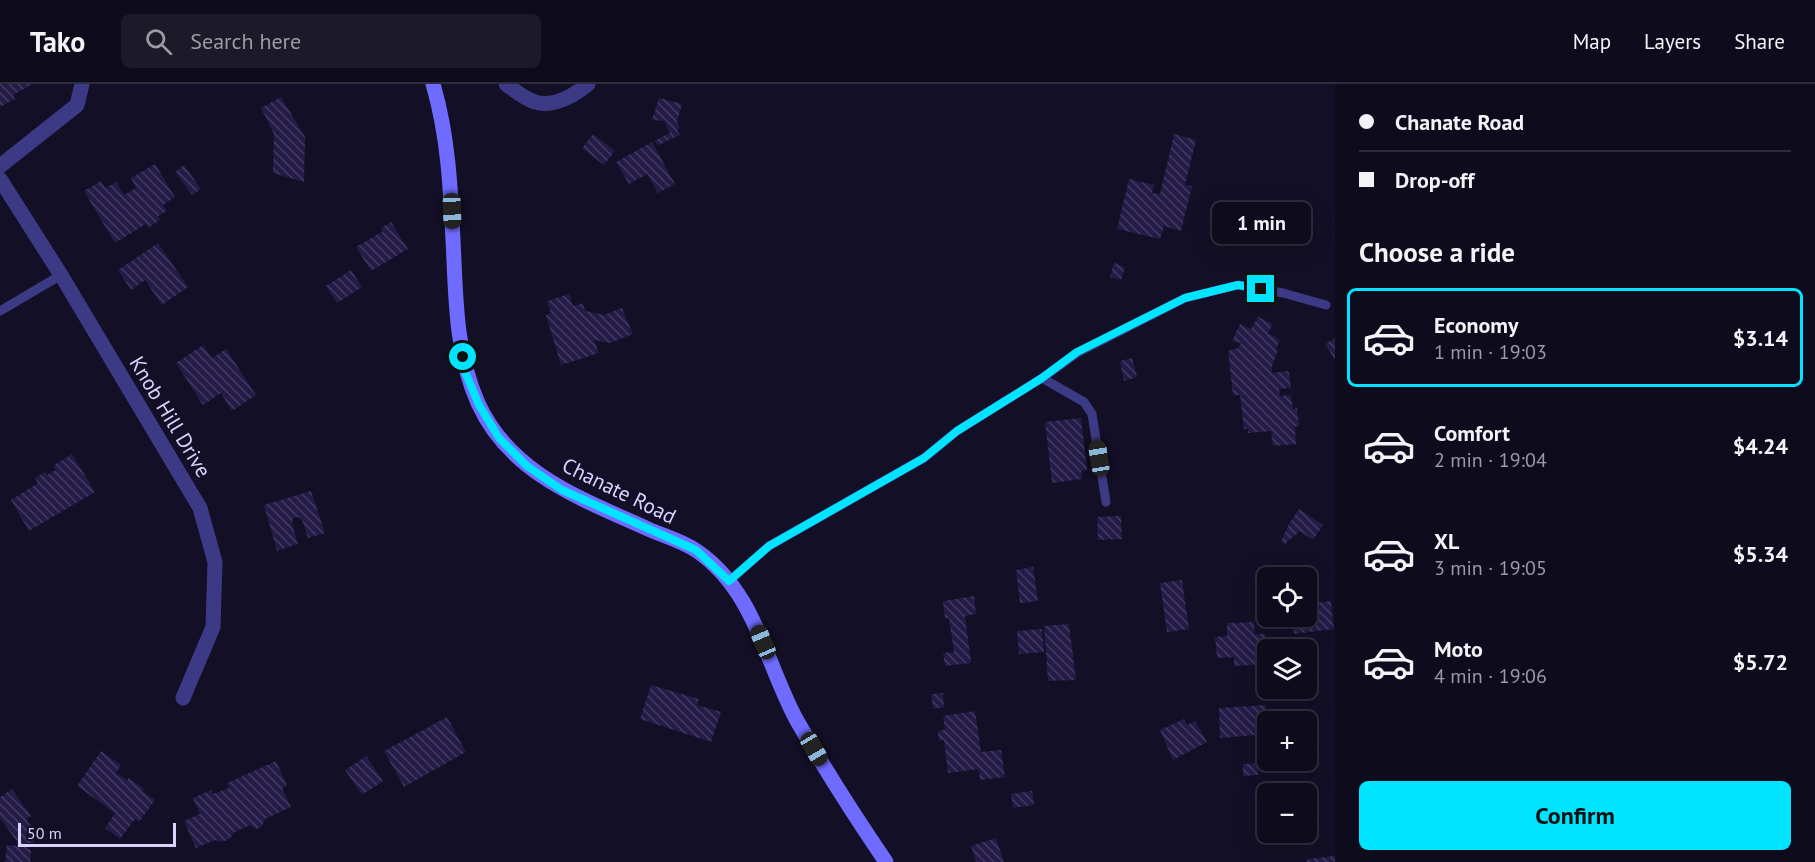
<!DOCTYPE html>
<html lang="en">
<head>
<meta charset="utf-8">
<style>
  :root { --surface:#0e0b1c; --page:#1c1929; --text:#f1f3f6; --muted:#9b9ba3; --line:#2e2b3b; --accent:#00e5ff }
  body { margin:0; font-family:"PT Sans",sans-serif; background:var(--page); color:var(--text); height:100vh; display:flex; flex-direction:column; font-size:22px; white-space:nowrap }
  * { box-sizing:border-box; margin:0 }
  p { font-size:20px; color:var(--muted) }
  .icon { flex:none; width:33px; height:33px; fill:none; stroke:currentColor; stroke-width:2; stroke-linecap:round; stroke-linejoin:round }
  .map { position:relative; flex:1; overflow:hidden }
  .details { display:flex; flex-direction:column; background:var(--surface); width:480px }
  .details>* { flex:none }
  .top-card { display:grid; align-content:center; height:132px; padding:0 24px; background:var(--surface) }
  .controls { position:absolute; left:1257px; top:483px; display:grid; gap:12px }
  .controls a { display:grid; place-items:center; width:60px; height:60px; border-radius:9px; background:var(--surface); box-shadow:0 6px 24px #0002,0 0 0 2px var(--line); font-size:30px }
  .scale { position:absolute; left:18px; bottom:15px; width:158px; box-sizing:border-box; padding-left:6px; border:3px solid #d9d4ff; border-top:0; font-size:16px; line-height:21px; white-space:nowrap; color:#d9d4ff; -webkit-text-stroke:4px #130f26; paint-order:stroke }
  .end { position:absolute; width:27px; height:27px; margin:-14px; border:8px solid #00e5ff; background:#111; box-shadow:0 0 0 3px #111 }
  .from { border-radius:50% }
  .bubble { position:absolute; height:42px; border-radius:9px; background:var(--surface); box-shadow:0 6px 24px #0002,0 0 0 2px var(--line); font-size:20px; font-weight:700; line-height:42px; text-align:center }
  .car { position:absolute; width:18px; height:36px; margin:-18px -9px; border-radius:8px; box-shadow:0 0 4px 2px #0007; background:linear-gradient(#222 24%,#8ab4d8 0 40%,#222 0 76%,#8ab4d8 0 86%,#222 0) }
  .top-card b { display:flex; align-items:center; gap:21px; height:57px; font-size:22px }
  .top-card b+b { border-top:2px solid var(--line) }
  .top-card i { width:15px; height:15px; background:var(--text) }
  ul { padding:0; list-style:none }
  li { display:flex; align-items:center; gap:18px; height:99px; margin:0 12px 9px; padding:0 12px; border:3px solid transparent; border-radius:9px }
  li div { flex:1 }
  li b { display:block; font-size:22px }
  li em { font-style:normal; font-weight:700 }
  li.on { border-color:var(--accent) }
  li>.icon { width:54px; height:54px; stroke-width:1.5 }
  h2 { padding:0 24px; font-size:27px; line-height:72px }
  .action { display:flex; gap:12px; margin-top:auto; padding:12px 24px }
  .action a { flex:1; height:69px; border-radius:9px; background:var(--accent); color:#111; font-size:24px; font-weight:700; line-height:69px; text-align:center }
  header { display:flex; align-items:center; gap:36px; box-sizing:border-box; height:84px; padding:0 30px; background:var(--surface); border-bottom:2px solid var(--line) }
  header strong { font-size:28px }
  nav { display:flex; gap:33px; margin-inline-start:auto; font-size:21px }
  .search { width:420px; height:54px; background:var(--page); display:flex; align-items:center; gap:15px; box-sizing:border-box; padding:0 21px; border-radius:9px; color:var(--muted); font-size:22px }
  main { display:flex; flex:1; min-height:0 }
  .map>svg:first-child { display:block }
</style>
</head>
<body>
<header>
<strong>Tako</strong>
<div class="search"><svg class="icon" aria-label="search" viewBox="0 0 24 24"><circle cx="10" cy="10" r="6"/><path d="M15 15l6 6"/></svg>Search here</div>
<nav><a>Map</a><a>Layers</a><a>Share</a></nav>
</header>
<main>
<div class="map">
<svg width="1335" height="778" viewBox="0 0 1335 778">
  <defs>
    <pattern id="building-back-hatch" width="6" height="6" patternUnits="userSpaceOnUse" patternTransform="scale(1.5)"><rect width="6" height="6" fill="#241b47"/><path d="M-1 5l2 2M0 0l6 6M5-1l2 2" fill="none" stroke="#433b63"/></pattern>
  </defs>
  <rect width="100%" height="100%" fill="#130f26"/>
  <g fill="url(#building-back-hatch)">
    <polygon points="0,0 33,0 13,11 15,15 0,23"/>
    <polygon points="281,13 305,53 304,98 273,89 274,50 261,24"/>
    <polygon points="659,14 682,20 677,38 680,44 677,46 680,51 659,61 654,57 670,49 664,37 652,36"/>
    <polygon points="593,50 615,67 604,81 582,64"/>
    <polygon points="1174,50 1196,56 1185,101 1192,102 1181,147 1164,142 1160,155 1117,145 1129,95 1154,101 1152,109 1160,110"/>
    <polygon points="652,58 675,100 658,109 647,90 629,100 616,78"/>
    <polygon points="155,80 175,113 163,121 167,127 158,132 160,136 148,144 146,140 115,159 84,107 101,97 106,104 116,98 124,111 136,104 131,94"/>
    <polygon points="184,81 201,105 192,111 175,88"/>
    <polygon points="391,138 408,165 371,187 356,163 383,147 381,144"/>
    <polygon points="158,159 188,203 162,221 145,196 131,206 118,186"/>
    <polygon points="1114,179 1125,183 1121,196 1110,193"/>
    <polygon points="351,186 362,203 337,219 326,202"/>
    <polygon points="569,210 573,222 583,219 585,227 604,231 622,224 633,250 610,259 594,256 599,269 561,281 546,231 551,229 547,217"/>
    <polygon points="1258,233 1273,240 1268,249 1280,256 1276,265 1278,266 1272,282 1272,289 1289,287 1291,304 1279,305 1280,312 1291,311 1293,325 1297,324 1299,342 1295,343 1296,360 1273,362 1271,347 1248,349 1248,345 1244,345 1240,311 1233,311 1228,267 1238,264 1241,259 1232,257 1240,240 1251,245"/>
    <polygon points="1335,254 1335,276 1325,260"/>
    <polygon points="203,261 212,274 226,265 256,311 232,327 221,309 203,321 176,279"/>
    <polygon points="1132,274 1137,293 1124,297 1120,277"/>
    <polygon points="1081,334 1087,386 1081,387 1082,395 1052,399 1045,338"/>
    <polygon points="72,370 95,408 29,447 11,416 38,399 35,394 45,388 47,391 56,386 53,382"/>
    <polygon points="311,407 325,449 308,454 302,436 298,433 293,434 292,440 298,460 277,467 264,421"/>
    <polygon points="1299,425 1323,441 1313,456 1300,447 1285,460 1281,458 1289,440"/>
    <polygon points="1121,432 1122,455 1098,456 1097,433"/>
    <polygon points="1033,483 1038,517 1020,519 1016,486"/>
    <polygon points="1182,496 1189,545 1167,548 1160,499"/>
    <polygon points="974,512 976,530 965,532 971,579 945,582 943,569 954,568 949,534 945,535 943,517"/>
    <polygon points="1331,517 1334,545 1294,550 1292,532 1306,532 1306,520"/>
    <polygon points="1254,538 1255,550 1265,550 1266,580 1234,582 1234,573 1217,574 1215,553 1227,552 1227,539"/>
    <polygon points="1069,540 1076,596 1048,597 1044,542"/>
    <polygon points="1042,545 1044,568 1019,570 1017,547"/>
    <polygon points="651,601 699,615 697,621 721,628 711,658 640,635"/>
    <polygon points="943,609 944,623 933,625 931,610"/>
    <polygon points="1266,621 1268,650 1220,654 1219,624"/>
    <polygon points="975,627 981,668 1001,666 1005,693 980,696 979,685 948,689 944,656 939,657 938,647 945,646 943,632"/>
    <polygon points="447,633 466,668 404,703 384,667"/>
    <polygon points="1184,635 1187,641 1195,637 1207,658 1173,676 1160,646"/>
    <polygon points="101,667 121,681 116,689 127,696 129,694 144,705 142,707 155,716 139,738 135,735 120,755 105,744 115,729 77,702"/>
    <polygon points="366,672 383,697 362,711 345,686"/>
    <polygon points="276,677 287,702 282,704 291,723 265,735 262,742 257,745 250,741 233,749 230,755 222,758 215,756 196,764 184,737 200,730 193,714 211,706 213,710 229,704 227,699"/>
    <polygon points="1257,679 1258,691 1243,692 1243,680"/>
    <polygon points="12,705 31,732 26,735 35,748 34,759 27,759 27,765 31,766 30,778 5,778 7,761 17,762 17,758 0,734 0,713"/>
    <polygon points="1032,707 1034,721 1013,724 1011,710"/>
    <polygon points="996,754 1004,778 976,778 971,762"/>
    <polygon points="1335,772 1335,778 1307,778 1307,775"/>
  </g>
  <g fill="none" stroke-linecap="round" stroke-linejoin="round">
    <g stroke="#3d3a85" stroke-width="9">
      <polyline points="0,227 61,191"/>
      <polyline points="1042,294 1084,318 1092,330 1106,418"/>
      <polyline points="729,497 769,462 924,374 957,347 1042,294 1077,269 1185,214 1238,201 1283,209 1326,221"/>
    </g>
    <g stroke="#3d3a85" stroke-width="15">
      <path d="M506,0C514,6 525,15 535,18C553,24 575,11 588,0"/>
      <polyline points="0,82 77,21 82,0"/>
      <polyline points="0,95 61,191 200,424 215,478 213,543 183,614"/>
    </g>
    <path stroke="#6f6bff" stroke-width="15" d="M433,0C450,58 451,117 454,177C456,226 458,274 478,319C510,390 582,415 648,445C664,452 683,457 697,467C755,507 765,577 796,635C824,684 854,731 886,778"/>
  </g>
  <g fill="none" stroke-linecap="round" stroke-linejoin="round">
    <polyline stroke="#00e5ff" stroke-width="8" points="463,273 466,290 479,321 499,354 527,382 562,406 696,466 729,497 769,462 924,374 957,347 1042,294 1077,268 1185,214 1238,201 1261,205"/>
  </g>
  <g text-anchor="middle" stroke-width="4.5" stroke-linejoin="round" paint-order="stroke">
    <g font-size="21" fill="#d9d4ff" stroke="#130f26">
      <text transform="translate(170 333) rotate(59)" y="7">Knob Hill Drive</text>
      <text transform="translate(619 407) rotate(26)" y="7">Chanate Road</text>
    </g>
  </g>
</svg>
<div class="controls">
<a><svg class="icon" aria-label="locate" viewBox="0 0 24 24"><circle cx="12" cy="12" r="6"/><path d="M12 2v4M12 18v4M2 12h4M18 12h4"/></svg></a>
<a><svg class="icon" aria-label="layers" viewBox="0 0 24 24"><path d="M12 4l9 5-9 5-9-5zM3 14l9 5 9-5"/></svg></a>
<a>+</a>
<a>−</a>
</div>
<div class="scale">50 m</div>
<i class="end from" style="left:463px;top:273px"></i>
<i class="end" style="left:1261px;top:205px"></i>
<div class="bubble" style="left:1212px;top:118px;width:99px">1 min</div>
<i class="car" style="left:452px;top:127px;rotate:178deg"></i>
<i class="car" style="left:1099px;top:374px;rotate:351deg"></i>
<i class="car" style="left:763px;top:558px;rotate:337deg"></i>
<i class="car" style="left:814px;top:665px;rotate:150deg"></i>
</div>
<section class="details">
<div class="top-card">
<b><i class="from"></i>Chanate Road</b>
<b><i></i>Drop-off</b>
</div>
<h2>Choose a ride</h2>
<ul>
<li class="on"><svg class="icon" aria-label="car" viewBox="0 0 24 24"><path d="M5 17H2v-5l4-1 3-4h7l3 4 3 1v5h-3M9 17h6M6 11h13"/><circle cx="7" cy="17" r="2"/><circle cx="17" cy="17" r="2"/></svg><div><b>Economy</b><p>1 min · 19:03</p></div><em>$3.14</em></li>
<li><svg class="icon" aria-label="car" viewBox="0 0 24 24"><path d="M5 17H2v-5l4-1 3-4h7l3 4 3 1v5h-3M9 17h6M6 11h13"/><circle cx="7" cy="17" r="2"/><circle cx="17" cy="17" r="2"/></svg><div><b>Comfort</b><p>2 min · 19:04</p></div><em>$4.24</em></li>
<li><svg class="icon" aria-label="car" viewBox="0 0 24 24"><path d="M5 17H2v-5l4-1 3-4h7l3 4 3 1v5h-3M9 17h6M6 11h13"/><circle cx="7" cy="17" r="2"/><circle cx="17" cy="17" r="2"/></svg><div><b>XL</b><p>3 min · 19:05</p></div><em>$5.34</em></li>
<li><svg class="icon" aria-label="car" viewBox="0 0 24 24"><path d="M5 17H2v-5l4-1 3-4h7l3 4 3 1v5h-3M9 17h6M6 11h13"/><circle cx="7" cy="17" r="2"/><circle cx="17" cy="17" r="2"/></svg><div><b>Moto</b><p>4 min · 19:06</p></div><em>$5.72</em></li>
</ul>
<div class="action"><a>Confirm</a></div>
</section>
</main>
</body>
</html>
